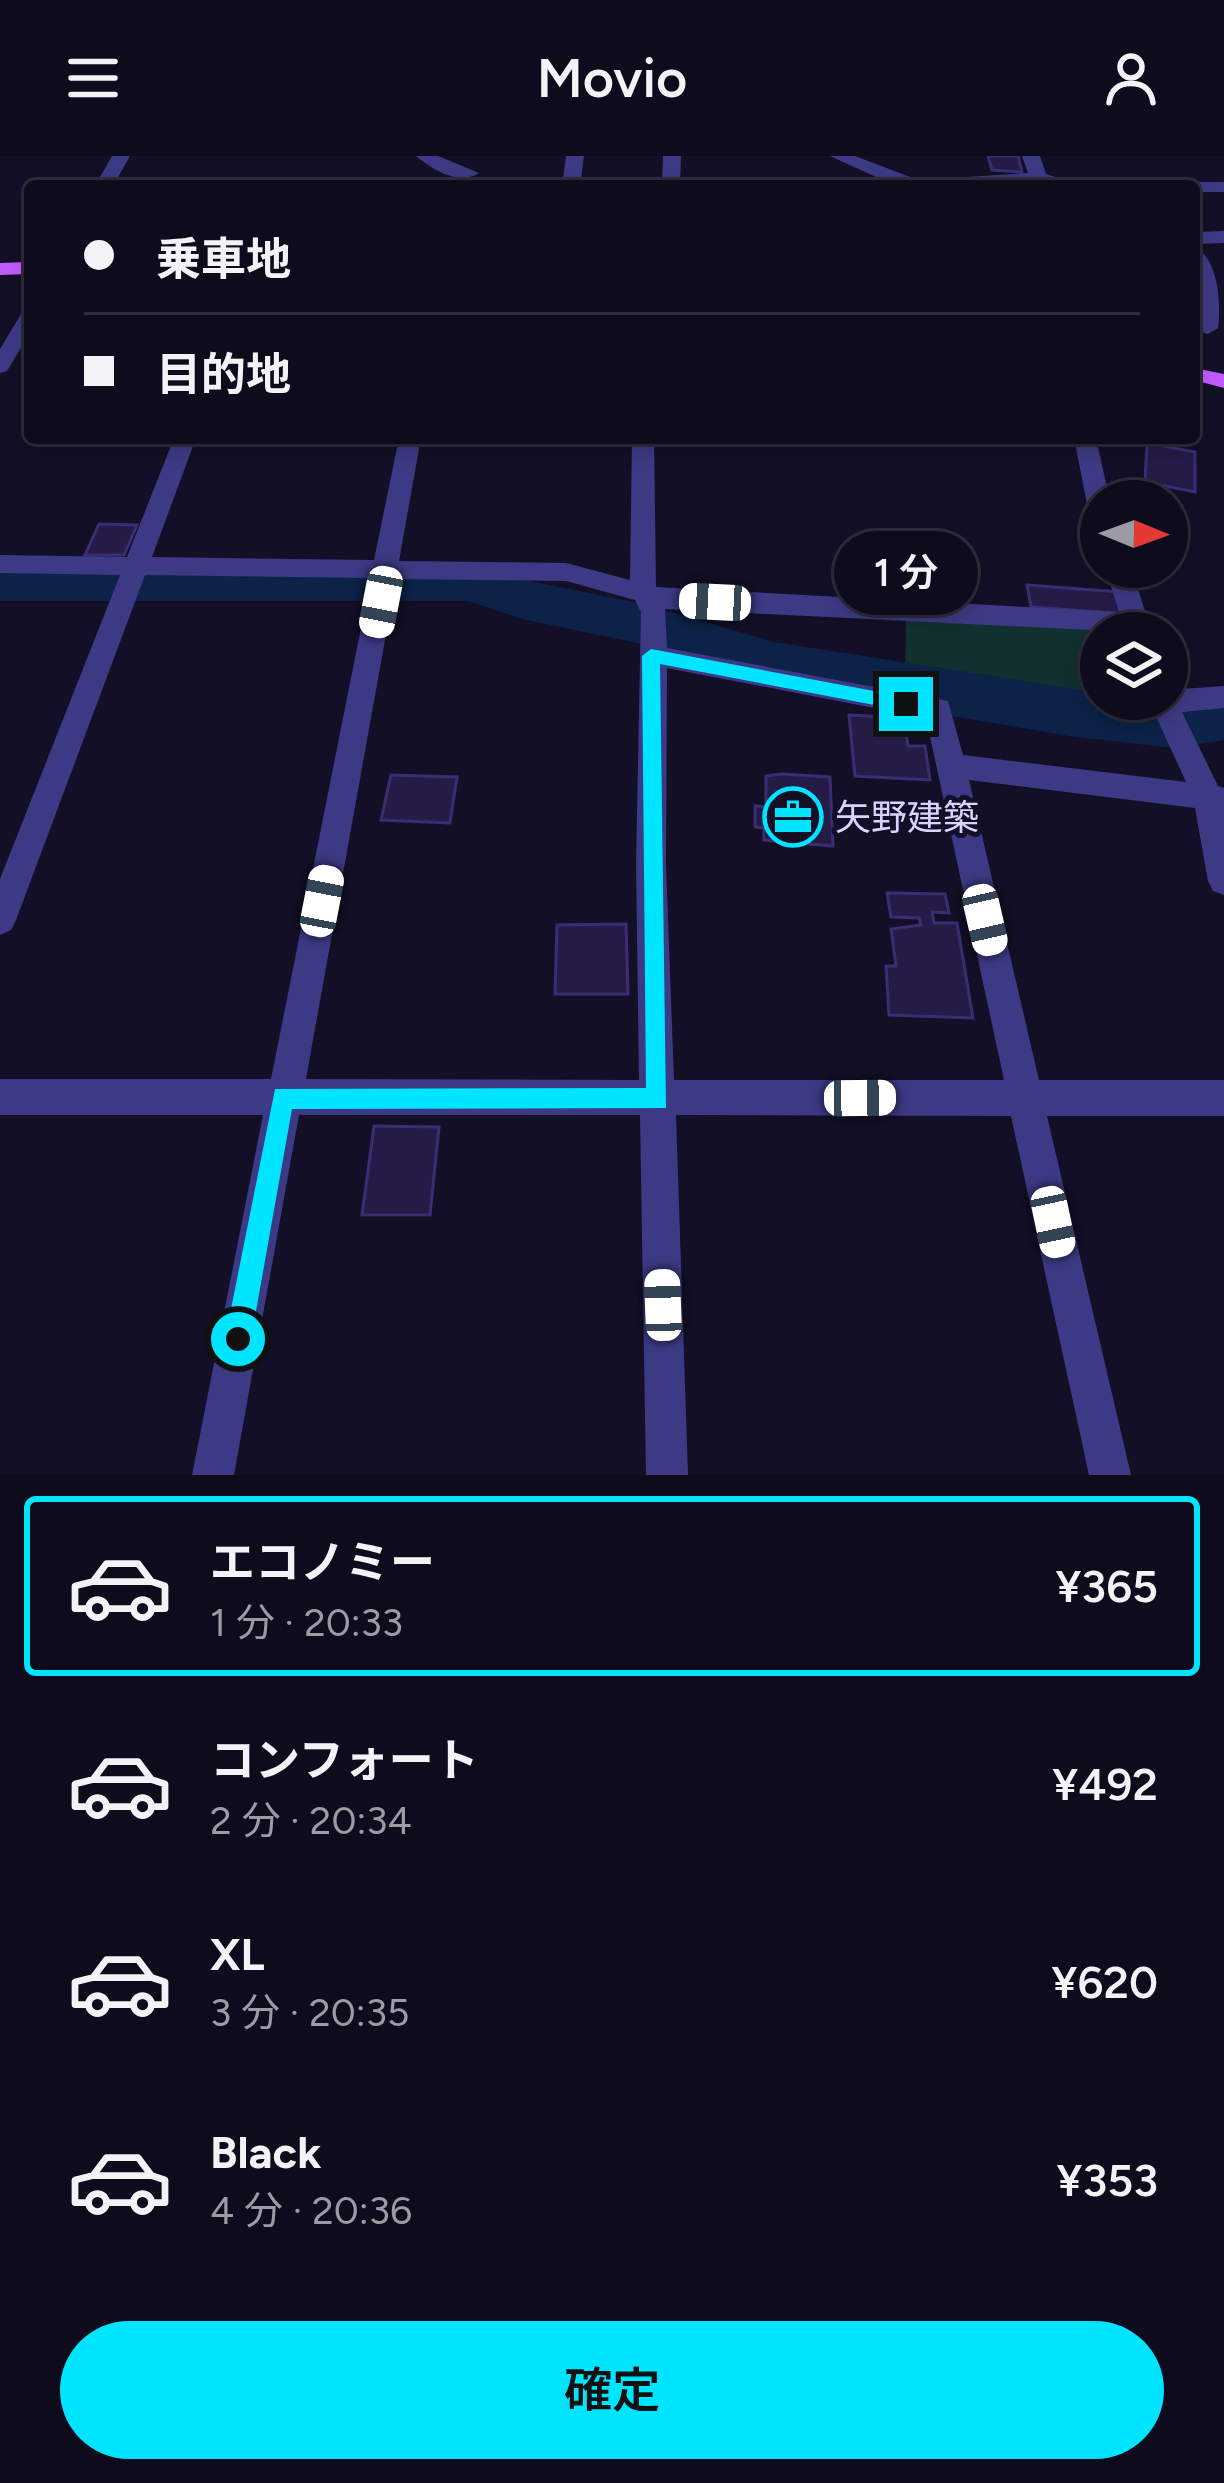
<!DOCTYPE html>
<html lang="ja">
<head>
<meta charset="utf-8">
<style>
  :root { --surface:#0e0b1c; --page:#171425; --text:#f1f3f6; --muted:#9b9ba3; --line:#2e2b3b; --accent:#00e5ff }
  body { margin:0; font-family:Figtree,"Noto Sans JP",sans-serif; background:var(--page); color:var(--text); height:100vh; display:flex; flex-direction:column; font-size:45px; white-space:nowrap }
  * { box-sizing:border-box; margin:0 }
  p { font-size:39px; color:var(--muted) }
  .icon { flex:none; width:66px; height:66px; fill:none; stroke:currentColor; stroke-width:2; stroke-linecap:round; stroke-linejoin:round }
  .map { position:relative; height:1319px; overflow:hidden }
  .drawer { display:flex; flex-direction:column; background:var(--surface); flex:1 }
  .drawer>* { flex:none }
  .guide { position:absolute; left:24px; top:24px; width:1176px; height:264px; border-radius:12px; box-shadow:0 6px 18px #0003,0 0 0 3px var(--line); display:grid; align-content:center; height:264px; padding:0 60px; background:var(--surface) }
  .needle { width:78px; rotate:91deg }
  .fabs { position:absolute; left:1080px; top:324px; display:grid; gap:24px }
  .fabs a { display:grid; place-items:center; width:108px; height:108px; border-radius:50%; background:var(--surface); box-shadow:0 6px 18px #0003,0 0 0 3px var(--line); font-size:60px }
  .end { position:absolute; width:54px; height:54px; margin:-27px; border:15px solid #00e5ff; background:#111; box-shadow:0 0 0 6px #111 }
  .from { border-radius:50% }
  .bubble { position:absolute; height:84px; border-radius:42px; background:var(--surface); box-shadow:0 6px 18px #0003,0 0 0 3px var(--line); font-size:39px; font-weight:600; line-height:84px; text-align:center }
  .car { position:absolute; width:36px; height:72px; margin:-36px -18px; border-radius:15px; box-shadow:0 0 9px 3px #0007; background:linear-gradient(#fff 24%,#345 0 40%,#fff 0 76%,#345 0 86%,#fff 0) }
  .guide b { display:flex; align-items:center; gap:42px; height:114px; font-size:45px }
  .guide b+b { border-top:3px solid var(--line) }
  .guide i { width:30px; height:30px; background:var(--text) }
  ul { padding:21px 0 0; list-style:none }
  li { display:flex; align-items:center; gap:36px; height:180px; margin:0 24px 18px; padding:0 36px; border:6px solid transparent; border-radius:12px }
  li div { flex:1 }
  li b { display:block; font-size:45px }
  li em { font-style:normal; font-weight:600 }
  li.selected { border-color:var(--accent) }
  li>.icon { width:108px; height:108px; stroke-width:1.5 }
  .primary-button { display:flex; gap:24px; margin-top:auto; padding:24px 60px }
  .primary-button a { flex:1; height:138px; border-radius:72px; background:var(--accent); color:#111; font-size:48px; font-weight:600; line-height:138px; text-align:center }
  header { display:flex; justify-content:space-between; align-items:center; height:156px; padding:0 60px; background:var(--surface); font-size:54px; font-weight:600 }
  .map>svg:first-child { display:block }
</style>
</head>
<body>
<header><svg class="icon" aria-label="menu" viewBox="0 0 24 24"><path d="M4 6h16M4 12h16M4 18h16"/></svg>Movio<svg class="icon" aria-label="person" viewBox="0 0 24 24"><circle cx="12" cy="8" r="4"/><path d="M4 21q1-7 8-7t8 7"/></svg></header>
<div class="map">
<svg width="1224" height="1319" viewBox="0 0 1224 1319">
  <rect width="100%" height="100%" fill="#130f26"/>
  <polygon fill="#12302f" points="906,463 1129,474 1130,477 1101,477 1101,538 905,516"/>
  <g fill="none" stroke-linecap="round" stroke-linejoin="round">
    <polygon fill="#0c2248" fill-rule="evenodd" points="0,407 470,407 525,424 643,448 774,486 1101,537 1101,543 1172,544 1224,538 1224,584 1172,592 1069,580 774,530 642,488 522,463 468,445 0,445"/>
  </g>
  <g fill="#241b47" stroke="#3b2d73" stroke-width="3">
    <polygon points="988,0 1018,0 1022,16 992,14"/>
    <polygon points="1147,287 1195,296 1195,336 1145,326"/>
    <polygon points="99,368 137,369 124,399 85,399"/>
    <polygon points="1027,429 1120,436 1126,458 1031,451"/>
    <polygon points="849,559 904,562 908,590 925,590 930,624 855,620"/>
    <polygon points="782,618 830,621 833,690 764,684 764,672 755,671 755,650 766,651 766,620"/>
    <polygon points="391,619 457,621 450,667 381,664"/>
    <polygon points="887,737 945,738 949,757 932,756 934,767 957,767 973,862 889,859 886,810 896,810 891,773 921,769 919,762 891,761"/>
    <polygon points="626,768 628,838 555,838 557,769"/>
    <polygon points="374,970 439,971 430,1059 362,1059"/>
  </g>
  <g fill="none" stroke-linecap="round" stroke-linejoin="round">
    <g fill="#3d3a85" fill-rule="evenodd">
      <polygon points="112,0 130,0 113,30 95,30"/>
      <path d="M416,0H438L479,17C459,30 433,14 416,0Z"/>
      <polygon points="566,0 584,0 580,30 562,30"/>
      <polygon points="663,0 681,0 680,30 662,30"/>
      <polygon points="830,0 855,0 918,24 1028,17 1022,0 1040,0 1046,18 1083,30 896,30"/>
      <polygon points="1194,26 1224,26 1224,36 1194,36 1194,30 1186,30"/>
      <polygon points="1224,75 1224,87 1194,88 1194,76"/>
      <path d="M1194,90C1219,103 1221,147 1218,172L1208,178L1194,174L1202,143L1194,121Z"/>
      <polygon points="30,153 30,177 7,215 0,217 0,193 23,155"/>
      <path d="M174,282H196L152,401L374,404L399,282H421L399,405L566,407L630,424L632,282H654L656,431L1119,456L1105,411H1131L1152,477L665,453L667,492L948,545L963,599L1186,626L1148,543H1167V534L1224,530V552L1182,556L1218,630L1224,632V739L1213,735L1208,725L1195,652L969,624L1039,924H1224V960H1047L1131,1319H1089L1011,960L676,959L688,1319H646L640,959H299L234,1319H192L263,959H0V923H271L371,422L145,419L16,764L11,774L0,779V723L120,419L0,417V399L127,401ZM396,423L566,425L635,444L641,456L636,708L639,924L306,923ZM667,512L926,562L1004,924H674L666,708Z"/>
      <polygon points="1074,282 1096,282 1110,345 1101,345 1101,366 1089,358"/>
    </g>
    <g fill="#c25bff" fill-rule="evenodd">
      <polygon points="30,106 30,118 0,119 0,107"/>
      <polygon points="1194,212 1224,218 1224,232 1194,224"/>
    </g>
  </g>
  <polygon fill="#00e5ff" points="651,493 906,541 915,548 906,555 660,508 666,952 292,953 251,1183 247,1192 238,1196 229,1192 225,1183 275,933 646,932 642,500"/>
  <defs>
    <symbol id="office-ring" viewBox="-11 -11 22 22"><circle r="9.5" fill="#130f26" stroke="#00e5ff" stroke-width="1.5"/><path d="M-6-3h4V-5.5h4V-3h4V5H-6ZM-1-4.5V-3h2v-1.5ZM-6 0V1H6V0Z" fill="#00e5ff"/></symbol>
  </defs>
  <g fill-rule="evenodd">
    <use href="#office-ring" x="760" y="628" width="66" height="66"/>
  </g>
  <g text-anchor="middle" stroke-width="10" stroke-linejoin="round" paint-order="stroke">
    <g font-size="36" fill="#d9d4ff" stroke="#130f26" text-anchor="start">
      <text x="835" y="674">矢野建築</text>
    </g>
  </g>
</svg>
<div class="fabs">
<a><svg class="needle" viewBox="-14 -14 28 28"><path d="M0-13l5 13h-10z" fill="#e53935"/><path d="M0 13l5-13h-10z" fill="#9b9ba3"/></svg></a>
<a><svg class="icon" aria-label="layers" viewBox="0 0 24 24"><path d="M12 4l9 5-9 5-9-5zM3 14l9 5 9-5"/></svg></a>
</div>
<i class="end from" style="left:238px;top:1183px"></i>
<i class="end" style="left:906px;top:548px"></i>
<div class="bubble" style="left:834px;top:375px;width:144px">1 分</div>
<i class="car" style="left:381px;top:446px;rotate:191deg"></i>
<i class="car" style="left:715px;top:446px;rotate:273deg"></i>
<i class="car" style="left:322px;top:745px;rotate:11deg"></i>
<i class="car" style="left:985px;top:764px;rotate:167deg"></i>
<i class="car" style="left:860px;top:942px;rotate:89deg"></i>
<i class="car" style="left:1053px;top:1066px;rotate:168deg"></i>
<i class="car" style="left:663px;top:1149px;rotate:358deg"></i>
<div class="guide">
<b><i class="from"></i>乗車地</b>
<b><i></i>目的地</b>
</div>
</div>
<section class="drawer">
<ul>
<li class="selected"><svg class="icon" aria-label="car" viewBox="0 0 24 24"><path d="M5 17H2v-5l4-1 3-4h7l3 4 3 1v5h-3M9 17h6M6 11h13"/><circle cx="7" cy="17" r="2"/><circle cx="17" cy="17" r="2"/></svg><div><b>エコノミー</b><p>1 分 · 20:33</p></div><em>¥365</em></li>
<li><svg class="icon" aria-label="car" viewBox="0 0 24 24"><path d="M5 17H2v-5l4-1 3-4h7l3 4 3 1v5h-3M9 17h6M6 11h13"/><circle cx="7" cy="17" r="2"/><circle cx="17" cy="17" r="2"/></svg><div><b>コンフォート</b><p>2 分 · 20:34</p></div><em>¥492</em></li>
<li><svg class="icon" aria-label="car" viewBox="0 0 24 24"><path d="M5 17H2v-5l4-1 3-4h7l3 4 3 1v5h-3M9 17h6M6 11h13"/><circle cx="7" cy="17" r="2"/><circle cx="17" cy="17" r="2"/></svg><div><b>XL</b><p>3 分 · 20:35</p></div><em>¥620</em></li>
<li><svg class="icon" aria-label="car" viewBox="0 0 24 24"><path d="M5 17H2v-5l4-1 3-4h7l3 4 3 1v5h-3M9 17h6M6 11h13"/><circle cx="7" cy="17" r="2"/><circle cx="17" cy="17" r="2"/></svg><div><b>Black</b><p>4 分 · 20:36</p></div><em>¥353</em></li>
</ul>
<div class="primary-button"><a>確定</a></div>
</section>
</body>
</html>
